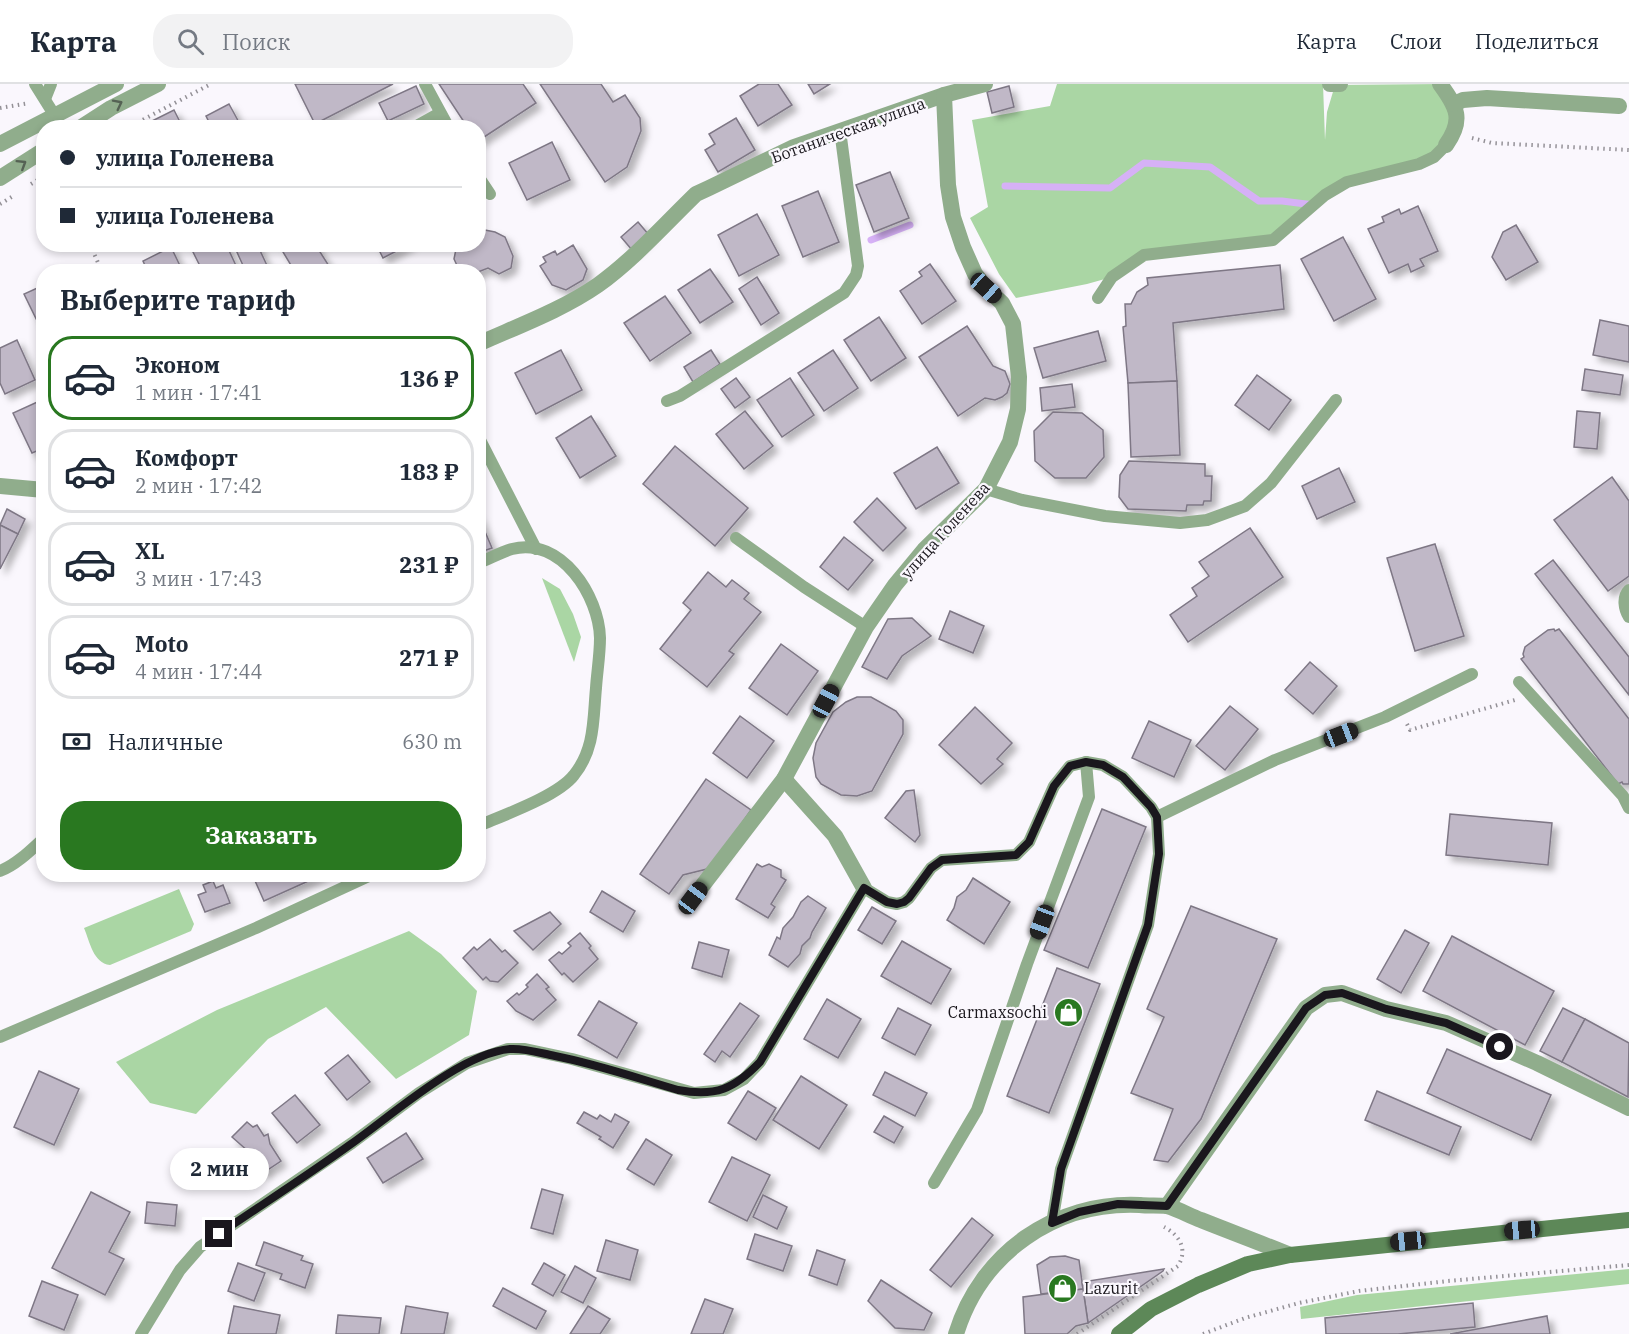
<!DOCTYPE html>
<html lang="ru">
<head>
<meta charset="utf-8">
<style>
  :root { --surface:#fff; --page:#f2f2f3; --text:#1f2937; --muted:#747a83; --line:#e0e1e3; --accent:#297820 }
  body { margin:0; font-family:"IBM Plex Serif",serif; background:var(--page); color:var(--text); height:100vh; display:flex; flex-direction:column; font-size:22px; white-space:nowrap }
  * { box-sizing:border-box; margin:0 }
  p { font-size:20px; color:var(--muted) }
  .icon { flex:none; width:33px; height:33px; fill:none; stroke:currentColor; stroke-width:2; stroke-linecap:round; stroke-linejoin:round }
  .map { position:relative; flex:1; overflow:hidden }
  .drawer { position:absolute; left:36px; top:180px; width:450px; height:618px; display:flex; flex-direction:column; background:var(--surface); border-radius:24px; box-shadow:0 3px 9px #0003 }
  .drawer>* { flex:none }
  .hud { position:absolute; left:36px; top:36px; width:450px; height:132px; border-radius:24px; box-shadow:0 3px 9px #0003; display:grid; align-content:center; height:132px; padding:0 24px; background:var(--surface) }
  .end { position:absolute; width:27px; height:27px; margin:-14px; border:8px solid #1a171d; background:#fff; box-shadow:0 0 0 3px #fff }
  .from { border-radius:50% }
  .bubble { position:absolute; height:42px; border-radius:21px; background:var(--surface); box-shadow:0 3px 9px #0003; font-size:20px; font-weight:700; line-height:42px; text-align:center }
  .car { position:absolute; width:18px; height:36px; margin:-18px -9px; border-radius:8px; box-shadow:0 0 4px 2px #0007; background:linear-gradient(#222 24%,#8ab4d8 0 40%,#222 0 76%,#8ab4d8 0 86%,#222 0) }
  .hud b { display:flex; align-items:center; gap:21px; height:57px; font-size:22px }
  .hud b+b { border-top:2px solid var(--line) }
  .hud i { width:15px; height:15px; background:var(--text) }
  ul { padding:0; list-style:none }
  li { display:flex; align-items:center; gap:18px; height:84px; margin:0 12px 9px; padding:0 12px; border:3px solid var(--line); border-radius:24px }
  li div { flex:1 }
  li b { display:block; font-size:22px }
  li em { font-style:normal; font-weight:700 }
  li.current { border-color:var(--accent) }
  li>.icon { width:54px; height:54px; stroke-width:1.5 }
  h2 { padding:0 24px; font-size:27px; line-height:72px }
  .pay { display:flex; align-items:center; gap:15px; height:66px; padding:0 24px; font-size:22px }
  .pay p { margin-inline-start:auto }
  .action { display:flex; gap:12px; margin-top:auto; padding:12px 24px }
  .action a { flex:1; height:69px; border-radius:24px; background:var(--accent); color:#fff; font-size:24px; font-weight:700; line-height:69px; text-align:center }
  header { display:flex; align-items:center; gap:36px; box-sizing:border-box; height:84px; padding:0 30px; background:var(--surface); border-bottom:2px solid var(--line) }
  header strong { font-size:28px }
  nav { display:flex; gap:33px; margin-inline-start:auto; font-size:21px }
  .search { width:420px; height:54px; background:var(--page); display:flex; align-items:center; gap:15px; box-sizing:border-box; padding:0 21px; border-radius:24px; color:var(--muted); font-size:22px }
  .map>svg:first-child { display:block }
</style>
</head>
<body>
<header>
<strong>Карта</strong>
<div class="search"><svg class="icon" aria-label="search" viewBox="0 0 24 24"><circle cx="10" cy="10" r="6"/><path d="M15 15l6 6"/></svg>Поиск</div>
<nav><a>Карта</a><a>Слои</a><a>Поделиться</a></nav>
</header>
<div class="map">
<svg width="1629" height="1250" viewBox="0 0 1629 1250">
  <defs>
    <filter id="shadow"><feDropShadow dx="5.5" dy="5.5" stdDeviation="3" flood-color="#0004"/></filter>
  </defs>
  <rect width="100%" height="100%" fill="#faf7fd"/>
  <g fill="#aad6a4">
    <polygon points="1057,0 1323,0 1325,56 1327,28 1335,1 1440,0 1457,34 1434,73 1347,98 1273,156 1144,171 1112,193 1087,200 1016,214 999,190 970,134 988,123 972,36 1050,22"/>
    <polygon points="542,494 560,505 573,530 581,553 574,578"/>
    <path d="M179,805L194,840L191,847L110,881C93,879 90,858 84,844Z"/>
    <polygon points="409,847 441,870 477,907 469,951 396,995 326,923 268,955 196,1030 150,1019 116,978 217,926"/>
    <polygon points="1629,1185 1629,1200 1301,1235 1300,1223 1357,1211"/>
  </g>
  <g fill="none" stroke-linecap="round" stroke-linejoin="round">
    <g stroke="#d6b1f6" stroke-width="7">
      <polyline points="1005,102 1110,104 1144,79 1210,83 1259,117 1282,117 1314,121"/>
      <polyline points="871,156 910,141"/>
    </g>
  </g>
  <g fill="#c0b8c7" stroke="#7e7785" stroke-width="1.5" filter="url(#shadow)">
    <polygon points="295,0 393,0 315,40"/>
    <polygon points="439,0 523,0 536,19 478,57 478,44 468,44"/>
    <polygon points="540,0 601,0 613,18 625,11 640,34 641,47 627,83 605,98"/>
    <polygon points="759,0 778,0 792,21 758,42 740,12"/>
    <polygon points="808,0 830,0 814,10"/>
    <polygon points="416,2 424,20 388,37 379,19"/>
    <polygon points="1009,2 1014,23 992,29 987,8"/>
    <polygon points="229,20 241,42 212,44 206,32"/>
    <polygon points="174,26 183,44 138,44"/>
    <polygon points="736,34 755,66 718,88 705,66 715,60 709,50"/>
    <polygon points="552,58 570,96 527,116 509,79"/>
    <polygon points="890,88 909,134 874,148 856,101"/>
    <polygon points="818,107 839,158 803,173 782,122"/>
    <polygon points="1418,122 1438,167 1420,175 1424,182 1411,188 1408,180 1389,189 1368,145 1384,138 1382,133 1399,125 1401,130"/>
    <polygon points="757,130 779,171 739,192 718,151"/>
    <polygon points="638,138 649,151 632,166 621,153"/>
    <polygon points="1516,141 1538,178 1506,196 1492,173 1503,148"/>
    <polygon points="485,146 495,148 505,153 513,172 511,184 499,190 488,184 478,188 460,188 454,175 456,165 460,160 478,160 478,149"/>
    <polygon points="1343,153 1376,215 1334,237 1301,175"/>
    <polygon points="189,160 226,160 238,186 203,188"/>
    <polygon points="247,160 257,160 270,188 246,188 236,166"/>
    <polygon points="284,160 315,160 329,182 320,188 295,188 280,163"/>
    <polygon points="376,160 410,160 383,174"/>
    <polygon points="573,161 587,185 583,196 566,206 552,201 540,182 546,178 543,173 555,167 557,171"/>
    <polygon points="171,163 183,188 148,188 143,177"/>
    <polygon points="930,180 956,217 922,240 900,207 922,192 919,188"/>
    <polygon points="1280,181 1284,225 1173,239 1177,297 1128,299 1123,243 1126,242 1125,220 1131,220 1137,208 1148,201 1147,194"/>
    <polygon points="710,185 733,218 700,239 678,206"/>
    <polygon points="757,193 779,229 761,241 739,205"/>
    <polygon points="44,201 44,251 24,210"/>
    <polygon points="665,212 691,249 650,277 624,239"/>
    <polygon points="879,233 906,274 871,297 844,256"/>
    <polygon points="1600,236 1629,242 1629,278 1593,271"/>
    <polygon points="967,242 993,282 1005,287 1010,300 1007,309 1002,313 995,316 985,314 958,332 919,273"/>
    <polygon points="1098,247 1106,277 1043,294 1034,264"/>
    <polygon points="17,256 35,296 5,310 0,299 0,264"/>
    <polygon points="561,266 582,306 536,330 515,289"/>
    <polygon points="711,266 720,280 693,298 684,283"/>
    <polygon points="833,266 858,304 824,327 798,289"/>
    <polygon points="1585,285 1623,291 1620,311 1582,306"/>
    <polygon points="1257,291 1291,316 1269,346 1235,321"/>
    <polygon points="736,294 750,313 735,324 721,305"/>
    <polygon points="790,294 814,331 782,353 757,316"/>
    <polygon points="1177,297 1180,371 1131,373 1128,299"/>
    <polygon points="1072,300 1075,323 1042,327 1040,304"/>
    <polygon points="44,315 44,364 32,369 13,329"/>
    <polygon points="745,327 773,362 744,385 716,350"/>
    <polygon points="1577,327 1600,329 1597,365 1574,363"/>
    <polygon points="1053,328 1082,329 1103,346 1104,373 1086,394 1055,394 1035,377 1034,347"/>
    <polygon points="591,332 616,372 580,394 556,354"/>
    <polygon points="675,362 748,424 715,462 643,400"/>
    <polygon points="937,363 959,399 916,425 894,389"/>
    <polygon points="1129,377 1205,380 1205,392 1212,392 1211,417 1204,417 1203,421 1187,421 1186,427 1128,425 1119,413 1120,391"/>
    <polygon points="1339,384 1355,418 1317,435 1302,402"/>
    <polygon points="1612,393 1629,417 1629,492 1608,507 1554,436"/>
    <polygon points="877,414 906,444 883,467 854,438"/>
    <polygon points="7,425 25,435 18,450 0,441"/>
    <polygon points="478,431 492,464 478,469"/>
    <polygon points="0,441 18,450 0,485"/>
    <polygon points="1250,444 1283,493 1188,558 1170,531 1197,512 1192,504 1209,492 1199,478"/>
    <polygon points="844,453 873,476 848,506 820,483"/>
    <polygon points="1435,460 1464,552 1415,567 1387,474"/>
    <polygon points="1553,476 1629,573 1629,611 1535,490"/>
    <polygon points="708,488 726,503 732,496 749,509 744,515 761,528 729,567 734,570 707,603 660,565 691,526 683,519"/>
    <polygon points="950,527 984,542 973,569 939,555"/>
    <polygon points="912,534 931,552 902,572 887,595 862,583 888,535"/>
    <polygon points="1554,545 1555,547 1559,545 1629,635 1629,700 1623,700 1622,698 1618,700 1521,575 1524,573 1523,570 1525,563 1548,546"/>
    <polygon points="781,560 818,587 787,631 749,604"/>
    <polygon points="1310,578 1337,602 1313,630 1285,606"/>
    <polygon points="857,613 871,613 896,627 903,636 903,650 872,707 857,712 841,711 821,700 816,693 813,674 816,659 833,628 846,618"/>
    <polygon points="1230,622 1258,645 1225,686 1196,662"/>
    <polygon points="975,623 1012,659 997,675 1003,680 981,700 939,661"/>
    <polygon points="740,632 774,657 747,694 713,669"/>
    <polygon points="1149,637 1191,656 1174,693 1132,674"/>
    <polygon points="706,695 751,726 711,784 683,791 669,810 640,790"/>
    <polygon points="914,706 920,751 915,758 885,734 906,707"/>
    <polygon points="1102,725 1146,743 1088,884 1044,866"/>
    <polygon points="1450,730 1552,739 1548,781 1446,771"/>
    <polygon points="757,780 762,783 769,780 781,786 781,793 786,796 771,820 775,823 768,834 736,815"/>
    <polygon points="252,790 324,790 264,817"/>
    <polygon points="973,794 1010,818 984,860 947,836 954,824 957,813 966,806"/>
    <polygon points="213,797 216,804 223,801 230,819 205,828 198,811 206,808 203,801"/>
    <polygon points="602,807 635,827 623,848 590,828"/>
    <polygon points="808,812 826,824 812,848 810,854 802,862 800,870 788,883 769,871 777,853 780,855 783,844 793,833 801,818"/>
    <polygon points="1191,822 1277,855 1201,1035 1168,1078 1154,1076 1173,1025 1131,1009 1164,933 1147,925"/>
    <polygon points="872,823 896,837 882,860 858,846"/>
    <polygon points="550,828 561,840 533,866 514,847"/>
    <polygon points="1405,846 1429,859 1401,909 1377,895"/>
    <polygon points="580,849 591,862 589,864 598,875 573,898 564,889 562,891 549,876 559,868 562,870 571,862 568,859"/>
    <polygon points="1452,852 1554,907 1525,961 1423,907"/>
    <polygon points="490,855 502,868 505,866 518,879 498,898 490,897 486,893 483,896 463,874 474,863 477,866"/>
    <polygon points="902,857 951,885 931,920 881,892"/>
    <polygon points="699,858 729,866 722,893 692,884"/>
    <polygon points="1057,884 1100,900 1049,1029 1007,1012"/>
    <polygon points="537,890 549,903 546,905 556,916 533,936 516,927 507,917 517,909 519,911 528,903 526,901"/>
    <polygon points="827,915 861,935 838,974 804,955"/>
    <polygon points="599,917 637,939 617,974 578,951"/>
    <polygon points="740,919 759,932 730,973 722,967 715,978 704,970"/>
    <polygon points="898,924 931,941 915,971 882,954"/>
    <polygon points="1563,924 1585,935 1562,978 1540,967"/>
    <polygon points="1585,935 1629,959 1628,1013 1562,978"/>
    <polygon points="1447,965 1551,1011 1531,1056 1427,1009"/>
    <polygon points="348,971 370,998 347,1016 325,989"/>
    <polygon points="39,987 79,1005 54,1061 14,1043"/>
    <polygon points="885,988 927,1009 915,1032 873,1011"/>
    <polygon points="801,992 847,1021 819,1065 773,1036"/>
    <polygon points="748,1007 776,1024 756,1056 728,1039"/>
    <polygon points="1377,1007 1461,1043 1449,1071 1365,1036"/>
    <polygon points="295,1011 320,1041 297,1059 272,1029"/>
    <polygon points="584,1028 597,1035 600,1031 611,1038 615,1030 629,1038 613,1064 599,1055 601,1053 577,1039"/>
    <polygon points="884,1032 903,1043 894,1059 874,1048"/>
    <polygon points="247,1038 253,1043 257,1041 264,1052 268,1050 270,1060 281,1077 263,1089 249,1068 232,1053"/>
    <polygon points="406,1049 423,1075 383,1099 367,1074"/>
    <polygon points="646,1055 672,1071 654,1101 627,1085"/>
    <polygon points="732,1073 770,1091 747,1137 709,1118"/>
    <polygon points="542,1105 563,1111 553,1150 531,1144"/>
    <polygon points="91,1108 130,1128 109,1168 124,1175 105,1211 52,1184"/>
    <polygon points="763,1111 787,1123 777,1145 753,1133"/>
    <polygon points="147,1118 177,1121 175,1142 145,1139"/>
    <polygon points="972,1134 993,1151 951,1203 930,1186"/>
    <polygon points="755,1150 792,1162 783,1187 747,1175"/>
    <polygon points="606,1156 638,1166 630,1196 597,1187"/>
    <polygon points="264,1158 303,1172 301,1176 313,1180 305,1204 280,1195 282,1190 256,1181"/>
    <polygon points="817,1166 845,1176 837,1201 809,1191"/>
    <polygon points="1065,1172 1079,1176 1083,1205 1041,1210 1037,1181 1050,1173"/>
    <polygon points="238,1179 265,1189 254,1217 228,1207"/>
    <polygon points="544,1179 565,1191 553,1212 532,1200"/>
    <polygon points="575,1182 596,1194 583,1219 561,1208"/>
    <polygon points="1164,1185 1163,1187 1088,1239 1082,1198"/>
    <polygon points="881,1196 932,1229 924,1246 895,1244 868,1217"/>
    <polygon points="42,1197 78,1211 64,1246 29,1232"/>
    <polygon points="503,1204 546,1227 536,1245 493,1222"/>
    <polygon points="1083,1205 1088,1239 1076,1242 1067,1250 1025,1250 1023,1213"/>
    <polygon points="705,1215 733,1225 723,1250 691,1250"/>
    <polygon points="1473,1219 1475,1243 1398,1250 1326,1250 1325,1234"/>
    <polygon points="234,1222 280,1231 276,1250 228,1250"/>
    <polygon points="406,1222 448,1229 444,1250 401,1250"/>
    <polygon points="588,1222 610,1235 600,1250 570,1250"/>
    <polygon points="338,1231 381,1234 379,1250 336,1250"/>
    <polygon points="1547,1232 1550,1250 1450,1250"/>
  </g>
  <g fill="none" stroke-linecap="round" stroke-linejoin="round">
    <g stroke="#949197" stroke-width="4" stroke-dasharray="1.5 4.5" stroke-linecap="butt">
      <polyline points="0,24 29,19"/>
      <polyline points="127,44 211,0"/>
      <polyline points="1472,54 1492,59 1629,66"/>
      <polyline points="31,100 44,92"/>
      <polyline points="0,120 15,111"/>
      <polyline points="90,160 102,188"/>
      <polyline points="1407,640 1410,646 1515,616"/>
      <path d="M1077,1250L1178,1182C1188,1166 1180,1151 1164,1143"/>
      <polyline points="1203,1250 1245,1234 1299,1219 1359,1207 1448,1197 1629,1181"/>
    </g>
    <g stroke="#90ad8c" stroke-width="12">
      <polyline points="35,0 55,32 57,44"/>
      <polyline points="425,0 449,44"/>
      <polyline points="45,15 51,0"/>
      <polyline points="413,44 440,29"/>
      <polyline points="478,92 490,110"/>
      <polyline points="1098,214 1112,193 1144,171 1273,156 1325,111 1347,98 1419,80 1434,73 1446,61"/>
      <polyline points="667,317 680,312 844,209 856,191 858,182 840,46"/>
      <polyline points="478,352 536,465"/>
      <polyline points="986,405 1022,416 1105,432 1180,439 1207,436 1245,422 1271,399 1336,316"/>
      <polyline points="736,454 804,503 866,543"/>
      <path d="M478,479C489,475 501,468 512,465C561,452 599,512 600,554C600,571 597,588 596,604C593,636 595,665 574,691C558,712 504,731 478,742"/>
      <path d="M1629,506C1622,513 1624,525 1629,533"/>
      <polyline points="1519,598 1623,712 1629,724"/>
      <polyline points="1157,733 1275,676 1385,633 1472,590"/>
      <path d="M0,787C16,781 31,766 44,754"/>
      <polyline points="0,953 256,844 373,790"/>
      <polyline points="934,1099 977,1026 1027,880 1089,713 1086,678"/>
      <polyline points="141,1250 180,1186 200,1163 352,1059 419,1009 467,979 508,965 525,965 572,975 694,1009 724,1006 744,995 760,978 864,804 887,818 897,820 904,818 909,814 931,784 942,776 1016,771 1029,758 1054,702 1070,682 1086,678 1103,681 1123,693 1151,723 1157,733 1159,770 1148,841 1061,1085 1052,1139"/>
    </g>
    <g stroke="#90ad8c" stroke-width="16">
      <polyline points="1330,0 1340,0"/>
      <path d="M1440,0C1457,23 1464,36 1446,61"/>
      <polyline points="1454,20 1463,16 1487,14 1619,22"/>
      <path d="M478,260C518,242 562,226 598,201C634,175 664,141 696,110L709,104L794,63L944,11L985,0"/>
      <polyline points="0,402 44,406"/>
      <polyline points="784,695 835,752 864,804"/>
      <polyline points="693,814 784,695 866,543 895,501 924,466 986,405 1010,358 1018,325 1019,293 1013,240 1002,219 986,204 975,190 963,163 953,133 948,101 944,11"/>
      <polyline points="1167,1122 1306,924 1325,911 1342,909 1386,925 1446,939 1537,979 1629,1024"/>
      <path d="M956,1250C981,1169 1055,1117 1140,1121C1148,1122 1159,1121 1167,1122C1178,1125 1190,1132 1201,1136C1231,1148 1261,1159 1290,1171"/>
    </g>
    <g stroke="#90ad8c" stroke-width="16">
      <polyline points="80,44 111,24 158,0"/>
      <polyline points="0,60 116,0"/>
      <polyline points="0,94 44,66"/>
    </g>
    <polyline stroke="#5d8858" stroke-width="16" points="1119,1250 1151,1225 1198,1201 1248,1180 1290,1171 1629,1136"/>
  </g>
  <defs><path id="oneway-chevron" d="M-2-3.5L2.5 0L-2 3.5" fill="none" stroke-width="1.6" stroke-linecap="round" stroke-linejoin="round" transform="scale(1.5)"/></defs>
  <g stroke="#556254">
    <use href="#oneway-chevron" transform="translate(118 20) rotate(-27)"/>
    <use href="#oneway-chevron" transform="translate(22 80) rotate(-32)"/>
  </g>
  <g fill="none" stroke-linecap="round" stroke-linejoin="round">
    <path stroke="#1a171d" stroke-width="8" d="M219,1150C263,1120 308,1091 351,1060C391,1032 461,969 510,965C525,964 540,969 555,972C596,980 637,994 678,1006C716,1013 734,1005 760,978L864,804L887,818L897,820L904,818L909,814L931,784L942,776L1016,771L1029,758L1054,702L1070,682L1086,678L1103,681L1123,693L1151,723L1157,733L1159,770L1148,841L1061,1085L1052,1139L1079,1128L1118,1120L1167,1122L1306,924L1325,911L1342,909L1386,925L1446,939L1500,963"/>
  </g>
  <defs>
    <symbol id="shop-disc" viewBox="-11 -11 22 22"><circle r="9.5" fill="#297820" stroke="#faf7fd"/><path d="M-5-2.5h2.3a2.7 3.5 0 0 1 5.4 0H5L5.5 6h-11ZM-1.5-2.5h3a1.5 2.3 0 0 0-3 0Z" fill="#fff"/></symbol>
  </defs>
  <g fill-rule="evenodd">
    <use href="#shop-disc" x="1052" y="912" width="33" height="33"/>
    <use href="#shop-disc" x="1046" y="1188" width="33" height="33"/>
  </g>
  <g text-anchor="middle" stroke-width="4.5" stroke-linejoin="round" paint-order="stroke">
    <g font-size="16" fill="#1a171d" stroke="#faf7fd">
      <text transform="translate(848 46) rotate(-20)" y="6">Ботаническая улица</text>
      <text transform="translate(945 446) rotate(-48)" y="6">улица Голенева</text>
    </g>
    <g font-size="16" fill="#1a171d" stroke="#faf7fd" text-anchor="end">
      <text x="1047" y="934">Carmaxsochi</text>
      <text x="1084" y="1210" text-anchor="start">Lazurit</text>
    </g>
  </g>
</svg>
<i class="end from" style="left:1500px;top:963px"></i>
<i class="end" style="left:219px;top:1150px"></i>
<div class="bubble" style="left:170px;top:1064px;width:99px">2 мин</div>
<i class="car" style="left:986px;top:204px;rotate:132deg"></i>
<i class="car" style="left:826px;top:617px;rotate:28deg"></i>
<i class="car" style="left:1341px;top:651px;rotate:69deg"></i>
<i class="car" style="left:693px;top:814px;rotate:37deg"></i>
<i class="car" style="left:1042px;top:838px;rotate:200deg"></i>
<i class="car" style="left:1522px;top:1146px;rotate:265deg"></i>
<i class="car" style="left:1408px;top:1157px;rotate:264deg"></i>
<div class="hud">
<b><i class="from"></i>улица Голенева</b>
<b><i></i>улица Голенева</b>
</div>
<section class="drawer">
<h2>Выберите тариф</h2>
<ul>
<li class="current"><svg class="icon" aria-label="car" viewBox="0 0 24 24"><path d="M5 17H2v-5l4-1 3-4h7l3 4 3 1v5h-3M9 17h6M6 11h13"/><circle cx="7" cy="17" r="2"/><circle cx="17" cy="17" r="2"/></svg><div><b>Эконом</b><p>1 мин · 17:41</p></div><em>136 ₽</em></li>
<li><svg class="icon" aria-label="car" viewBox="0 0 24 24"><path d="M5 17H2v-5l4-1 3-4h7l3 4 3 1v5h-3M9 17h6M6 11h13"/><circle cx="7" cy="17" r="2"/><circle cx="17" cy="17" r="2"/></svg><div><b>Комфорт</b><p>2 мин · 17:42</p></div><em>183 ₽</em></li>
<li><svg class="icon" aria-label="car" viewBox="0 0 24 24"><path d="M5 17H2v-5l4-1 3-4h7l3 4 3 1v5h-3M9 17h6M6 11h13"/><circle cx="7" cy="17" r="2"/><circle cx="17" cy="17" r="2"/></svg><div><b>XL</b><p>3 мин · 17:43</p></div><em>231 ₽</em></li>
<li><svg class="icon" aria-label="car" viewBox="0 0 24 24"><path d="M5 17H2v-5l4-1 3-4h7l3 4 3 1v5h-3M9 17h6M6 11h13"/><circle cx="7" cy="17" r="2"/><circle cx="17" cy="17" r="2"/></svg><div><b>Moto</b><p>4 мин · 17:44</p></div><em>271 ₽</em></li>
</ul>
<div class="pay"><svg class="icon" aria-label="cash" viewBox="0 0 24 24"><path d="M3 7h18v10H3z"/><circle cx="12" cy="12" r="2"/></svg>Наличные<p>630 m</p></div>
<div class="action"><a>Заказать</a></div>
</section>
</div>
</body>
</html>
